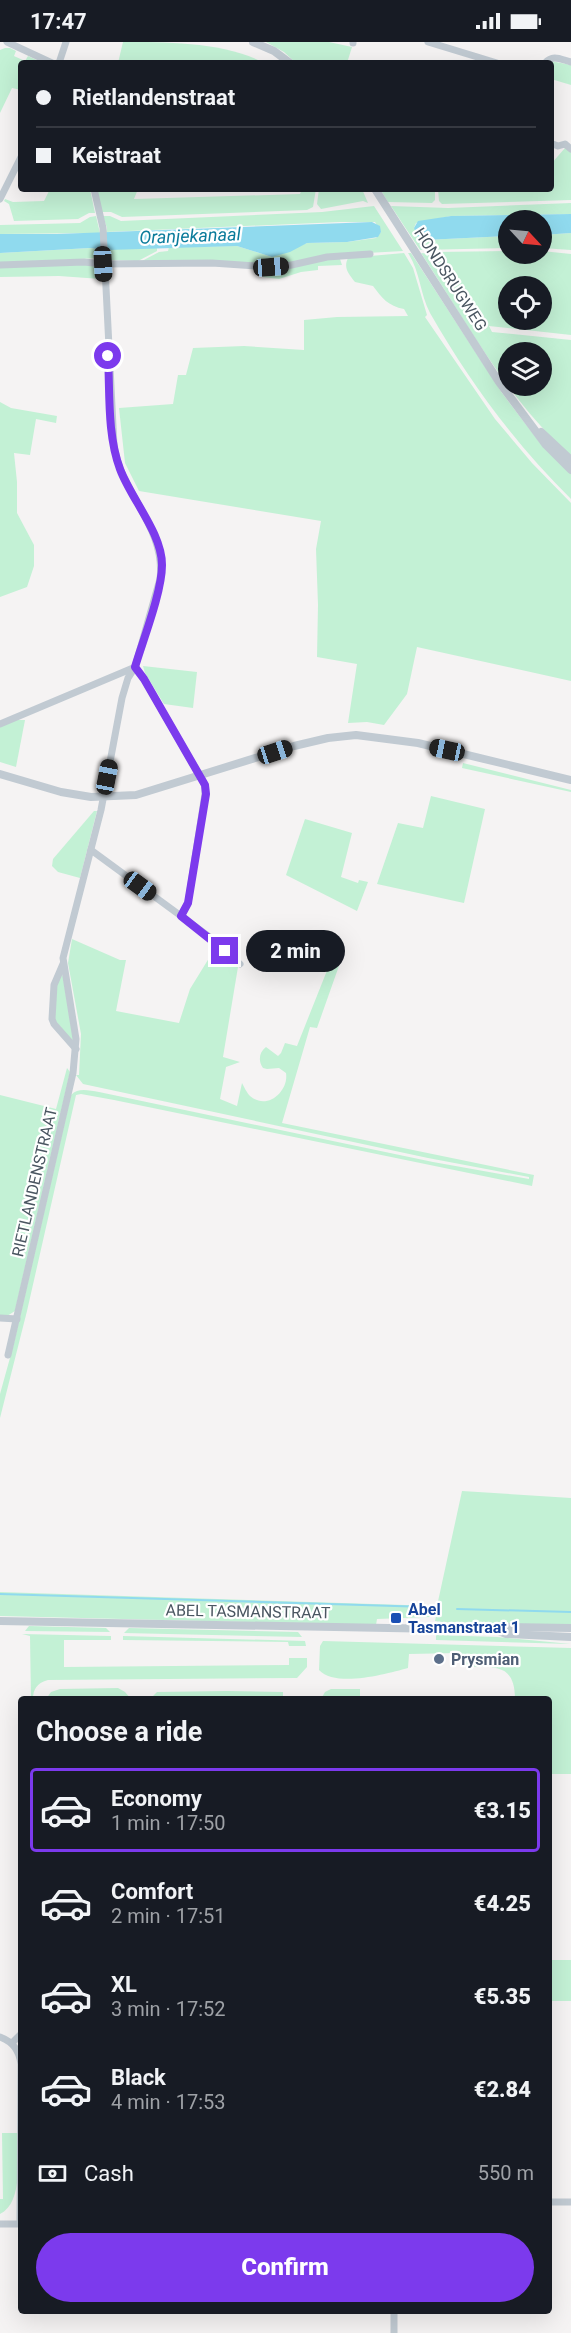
<!DOCTYPE html>
<html lang="en">
<head>
<meta charset="utf-8">
<style>
  :root { --surface:#171b24; --page:#20242c; --text:#f1f3f6; --muted:#9ea1a6; --line:#363941; --accent:#7c3aed }
  body { margin:0; font-family:Roboto,sans-serif; background:var(--page); color:var(--text); height:100vh; display:flex; flex-direction:column; font-size:22px; white-space:nowrap }
  * { box-sizing:border-box; margin:0 }
  p { font-size:20px; color:var(--muted) }
  .icon { flex:none; width:33px; height:33px; fill:none; stroke:currentColor; stroke-width:2; stroke-linecap:round; stroke-linejoin:round }
  .map { position:relative; flex:1; overflow:hidden }
  .sheet { position:absolute; left:18px; top:1654px; width:534px; height:618px; display:flex; flex-direction:column; background:var(--surface); border-radius:6px; box-shadow:0 6px 24px #0002 }
  .sheet>* { flex:none }
  .banner { position:absolute; left:18px; top:18px; width:536px; height:132px; border-radius:6px; box-shadow:0 6px 24px #0002; display:grid; align-content:center; height:132px; padding:0 18px; background:var(--surface) }
  .needle { width:39px; rotate:116deg }
  .fabs { position:absolute; left:498px; top:168px; display:grid; gap:12px }
  .fabs a { display:grid; place-items:center; width:54px; height:54px; border-radius:50%; background:var(--surface); box-shadow:0 6px 24px #0002; font-size:30px }
  .end { position:absolute; width:27px; height:27px; margin:-14px; border:8px solid #7c3aed; background:#fff; box-shadow:0 0 0 3px #fff }
  .from { border-radius:50% }
  .bubble { position:absolute; height:42px; border-radius:21px; background:var(--surface); box-shadow:0 6px 24px #0002; font-size:20px; font-weight:800; line-height:42px; text-align:center }
  .car { position:absolute; width:18px; height:36px; margin:-18px -9px; border-radius:8px; box-shadow:0 0 4px 2px #0007; background:linear-gradient(#222 24%,#8ab4d8 0 40%,#222 0 76%,#8ab4d8 0 86%,#222 0) }
  .banner b { display:flex; align-items:center; gap:21px; height:57px; font-size:22px }
  .banner b+b { border-top:2px solid var(--line) }
  .banner i { width:15px; height:15px; background:var(--text) }
  ul { padding:0; list-style:none }
  li { display:flex; align-items:center; gap:18px; height:84px; margin:0 12px 9px; padding:0 6px; border:3px solid transparent; border-radius:6px }
  li div { flex:1 }
  li b { display:block; font-size:22px }
  li em { font-style:normal; font-weight:800 }
  li.active { border-color:var(--accent) }
  li>.icon { width:54px; height:54px; stroke-width:1.5 }
  h2 { padding:0 18px; font-size:27px; line-height:72px }
  .pay { display:flex; align-items:center; gap:15px; height:66px; padding:0 18px; font-size:22px }
  .pay p { margin-inline-start:auto }
  .action { display:flex; gap:12px; margin-top:auto; padding:12px 18px }
  .action a { flex:1; height:69px; border-radius:36px; background:var(--accent); color:#fff; font-size:24px; font-weight:800; line-height:69px; text-align:center }
  .status { display:flex; justify-content:space-between; align-items:center; height:42px; padding:0 30px; background:var(--surface); direction:ltr }
  .status svg { height:16px; fill:currentColor }
  .map>svg:first-child { display:block }
</style>
</head>
<body>
<div class="status"><b>17:47</b><svg viewBox="0 0 49 12"><path d="M0 12V9h3v3zM5 12V6h3v6zM10 12V3h3v9zM15 12V0h3v12zM26 1h20v11H26zM47 4h2v5h-2z"/></svg></div>
<div class="map">
<svg width="571" height="2291" viewBox="0 0 571 2291">
  <rect width="100%" height="100%" fill="#f5f3f3"/>
  <g fill="#c3f1d5" fill-rule="evenodd">
    <path d="M123,0C168,0 225,0 264,21H118Z"/>
    <polygon points="266,0 329,0 352,5 347,21 296,21 284,10"/>
    <polygon points="5,6 10,6 16,9 14,14 25,19 28,14 43,21 21,21 21,48 12,46 0,71 0,8"/>
    <polygon points="551,19 571,23 571,43 551,37 549,21"/>
    <polygon points="565,106 571,110 571,158 442,162 439,159 438,147 550,147 551,122"/>
    <polygon points="50,147 90,147 95,171 89,171 78,177 14,179 9,162 4,159 5,157 13,160 44,159"/>
    <polygon points="96,147 138,147 134,157 300,152 302,147 316,147 313,165 307,168 122,175 111,170 102,170"/>
    <polygon points="319,147 362,147 368,161 363,159 321,167 317,162"/>
    <polygon points="380,147 435,147 435,158 432,161 388,160"/>
    <polygon points="571,161 571,172 451,174 416,181 414,186 425,198 508,194 508,206 420,208 391,164 448,166"/>
    <polygon points="374,164 403,209 367,211 287,223 142,219 159,210 168,209 169,205 237,204 272,215 307,201 347,200 376,196 381,190 375,180 340,180 106,190 107,186 103,174 110,174 121,179 322,170"/>
    <polygon points="96,174 100,191 0,192 0,183 80,181 90,175"/>
    <polygon points="571,191 571,208 542,206 542,193"/>
    <polygon points="147,205 157,206 157,209 138,219 110,218 107,216 105,207"/>
    <polygon points="90,206 101,207 99,216 0,221 0,211"/>
    <path d="M508,209V212H542V209L571,212V293L489,284L492,290L571,298V414C508,358 467,281 421,211L434,212L436,210ZM508,244H542V278H508ZM508,310H542V344H508Z"/>
    <path d="M404,211L413,226L427,273L425,275L495,377L532,421L571,461V639L417,605L407,652L384,683L367,680L348,681L357,622L317,615L318,563L316,507L321,479L139,449L125,421L119,366L173,362L178,333H186L193,306L244,304L304,308V278L337,275L408,274L404,267C388,264 382,256 373,244L355,240C349,232 343,226 348,216Z"/>
    <path d="M408,211H411L502,351L540,401L571,432V457C515,402 469,339 430,271C420,252 420,229 408,211Z"/>
    <polygon points="326,217 340,217 342,223 318,224 318,228 301,230 279,237 263,235 267,227"/>
    <path d="M78,221C90,223 100,222 101,237L59,234L0,235V224Z"/>
    <polygon points="0,360 11,366 57,374 56,381 36,377 30,413 14,411 17,440 17,471 34,503 34,524 27,545 0,555"/>
    <polygon points="143,624 197,630 193,666 164,662 145,631"/>
    <polygon points="12,678 25,678 16,725 0,720 0,684"/>
    <polygon points="463,721 571,748 571,750 462,726"/>
    <polygon points="431,754 485,767 464,861 377,842 398,781 423,786"/>
    <polygon points="94,769 97,769 80,836 58,830 52,824 53,817"/>
    <polygon points="305,777 352,791 341,835 358,841 359,838 368,840 357,869 286,833"/>
    <path d="M72,897L120,918H126L116,969L179,981L190,947L214,908L238,925L223,1015L240,1020L226,1025L220,1057L237,1064L242,1041C244,1045 247,1051 250,1054C267,1069 289,1049 286,1031L279,1026L267,1027L263,1026C258,1019 259,1010 266,1005L278,1014L281,1011L285,1001L297,1004L330,921H340L317,986L310,985L282,1081L534,1133L532,1144L114,1058L81,1052L76,1053L27,1269L0,1376V1352L13,1305L71,1053C79,1045 89,1049 99,1050L433,1120L529,1137V1135L428,1116L83,1042L76,1033H79L81,992L68,921Z"/>
    <polygon points="61,930 63,935 74,1002 55,978 54,954"/>
    <polygon points="67,1026 70,1030 15,1269 7,1274 0,1273 0,1053 56,1067"/>
    <polygon points="462,1449 571,1456 571,1584 442,1580 435,1579 437,1570 432,1568 430,1575 377,1577 376,1583 371,1583 0,1574 0,1550 437,1564"/>
    <polygon points="29,1584 106,1586 110,1590 25,1589"/>
    <polygon points="129,1586 298,1590 302,1595 124,1591"/>
    <path d="M22,1592L111,1594V1598H64V1625L289,1623V1616H307V1625L297,1636L48,1638C37,1641 33,1647 33,1657H31L30,1594Z"/>
    <polygon points="436,1593 497,1595 571,1602 436,1598"/>
    <polygon points="123,1594 305,1599 306,1604 289,1604 288,1600 123,1598"/>
    <path d="M323,1599L571,1606V1732H549V1658L515,1657C515,1621 494,1625 464,1625V1616L458,1615V1611L409,1612L408,1626C386,1632 336,1646 319,1628L320,1604Z"/>
    <polygon points="118,1646 125,1650 131,1657 46,1657 51,1650 60,1647"/>
    <polygon points="331,1647 360,1647 360,1657 321,1657 325,1650"/>
    <polygon points="227,1649 283,1650 283,1657 150,1657 157,1650"/>
    <rect x="549" y="1918" width="22" height="41"/>
    <path d="M2,2091H18C17,2115 24,2160 0,2172V2157H3Z"/>
  </g>
  <g fill="#90daee">
    <polygon points="571,172 571,191 542,193 542,178 508,178 508,194 425,198 417,194 414,186 418,179 451,174"/>
    <polygon points="372,180 380,184 381,190 378,195 347,200 307,201 290,210 272,215 237,204 108,208 90,206 0,211 0,192 57,192"/>
  </g>
  <g fill="none" stroke-linecap="round" stroke-linejoin="round">
    <g stroke="#90daee" stroke-width="2">
      <polyline points="0,1552 428,1565"/>
      <polyline points="457,1567 571,1570"/>
    </g>
    <g stroke="#c1cad2" stroke-width="7">
      <polyline points="7,0 52,21"/>
      <polyline points="428,0 497,21"/>
      <polyline points="353,1 353,0"/>
      <polyline points="59,21 66,0"/>
      <path d="M545,21C553,12 560,17 571,20"/>
      <polyline points="550,101 558,104 565,102 571,107"/>
      <polyline points="0,157 21,115"/>
      <polyline points="0,223 84,220 103,222 212,221 271,225 287,224 327,215 370,212"/>
      <polyline points="135,625 144,637 205,743 205,752 188,861 181,874"/>
      <polyline points="0,682 133,626"/>
      <polyline points="91,808 211,896 240,922"/>
      <polyline points="63,922 54,943 52,977 54,982 76,1007"/>
      <polyline points="0,1276 17,1277"/>
      <path d="M8,1313L73,1031L76,997L63,916L101,768L122,656L128,636L135,625L160,537C165,498 138,466 122,431C118,423 116,413 114,404L103,186L94,147"/>
      <path d="M0,1995C13,2000 19,2008 21,2022L20,2182"/>
      <polyline points="12,2001 21,1992"/>
      <polyline points="549,2160 571,2160"/>
      <polyline points="0,2182 21,2182"/>
      <polyline points="394,2270 394,2291"/>
    </g>
    <g stroke="#c1cad2" stroke-width="8">
      <polyline points="253,0 274,9 290,21"/>
      <polyline points="375,147 499,340 546,403 571,428"/>
      <polyline points="541,390 571,418"/>
      <polyline points="0,732 61,750 91,755 136,753 294,704 328,696 356,693 418,701 571,738"/>
      <polyline points="0,1579 496,1588 506,1585 571,1586"/>
      <polyline points="496,1588 506,1592 571,1595"/>
    </g>
  </g>
  <g fill="none" stroke-linecap="round" stroke-linejoin="round">
    <path stroke="#7c3aed" stroke-width="8" d="M108,314C110,351 107,392 120,427C131,457 162,491 162,523C162,550 143,598 135,625L144,637L205,743L206,752L188,861L181,874L225,909"/>
  </g>
  <rect fill="#1a4fb4" stroke="#fff" stroke-width="2" x="390" y="1570" width="12" height="12" rx="3"/>
  <circle fill="#5c6f8a" stroke="#fff" stroke-width="2" cx="439" cy="1617" r="6"/>
  <g text-anchor="middle" stroke-width="4.5" stroke-linejoin="round" paint-order="stroke">
    <g font-size="16" fill="#4a5661" stroke="#fff">
      <text transform="translate(451 237) rotate(57)" y="6">HONDSRUGWEG</text>
      <text transform="translate(34 1140) rotate(-77)" y="6">RIETLANDENSTRAAT</text>
      <text transform="translate(248 1569) rotate(1)" y="6">ABEL TASMANSTRAAT</text>
    </g>
    <g font-size="16" font-weight="bold" fill="#164399" stroke="#fff" text-anchor="start">
      <text x="408" y="1573">Abel<tspan x="408" dy="18">Tasmanstraat 1</tspan></text>
    </g>
    <g font-size="16" font-weight="bold" fill="#4e5e75" stroke="#fff" text-anchor="start">
      <text x="451" y="1623">Prysmian</text>
    </g>
    <g font-size="18" font-style="italic" fill="#0c7c9b" stroke="#fff">
      <text transform="translate(190 194) rotate(-2)" y="6">Oranjekanaal</text>
    </g>
  </g>
</svg>
<div class="fabs">
<a><svg class="needle" viewBox="-14 -14 28 28"><path d="M0-13l5 13h-10z" fill="#e53935"/><path d="M0 13l5-13h-10z" fill="#9ea1a6"/></svg></a>
<a><svg class="icon" aria-label="locate" viewBox="0 0 24 24"><circle cx="12" cy="12" r="6"/><path d="M12 2v4M12 18v4M2 12h4M18 12h4"/></svg></a>
<a><svg class="icon" aria-label="layers" viewBox="0 0 24 24"><path d="M12 4l9 5-9 5-9-5zM3 14l9 5 9-5"/></svg></a>
</div>
<i class="end from" style="left:108px;top:314px"></i>
<i class="end" style="left:225px;top:909px"></i>
<div class="bubble" style="left:246px;top:888px;width:99px">2 min</div>
<i class="car" style="left:103px;top:222px;rotate:177deg"></i>
<i class="car" style="left:271px;top:225px;rotate:86deg"></i>
<i class="car" style="left:447px;top:708px;rotate:282deg"></i>
<i class="car" style="left:275px;top:710px;rotate:72deg"></i>
<i class="car" style="left:107px;top:735px;rotate:11deg"></i>
<i class="car" style="left:140px;top:844px;rotate:126deg"></i>
<div class="banner">
<b><i class="from"></i>Rietlandenstraat</b>
<b><i></i>Keistraat</b>
</div>
<section class="sheet">
<h2>Choose a ride</h2>
<ul>
<li class="active"><svg class="icon" aria-label="car" viewBox="0 0 24 24"><path d="M5 17H2v-5l4-1 3-4h7l3 4 3 1v5h-3M9 17h6M6 11h13"/><circle cx="7" cy="17" r="2"/><circle cx="17" cy="17" r="2"/></svg><div><b>Economy</b><p>1 min · 17:50</p></div><em>€3.15</em></li>
<li><svg class="icon" aria-label="car" viewBox="0 0 24 24"><path d="M5 17H2v-5l4-1 3-4h7l3 4 3 1v5h-3M9 17h6M6 11h13"/><circle cx="7" cy="17" r="2"/><circle cx="17" cy="17" r="2"/></svg><div><b>Comfort</b><p>2 min · 17:51</p></div><em>€4.25</em></li>
<li><svg class="icon" aria-label="car" viewBox="0 0 24 24"><path d="M5 17H2v-5l4-1 3-4h7l3 4 3 1v5h-3M9 17h6M6 11h13"/><circle cx="7" cy="17" r="2"/><circle cx="17" cy="17" r="2"/></svg><div><b>XL</b><p>3 min · 17:52</p></div><em>€5.35</em></li>
<li><svg class="icon" aria-label="car" viewBox="0 0 24 24"><path d="M5 17H2v-5l4-1 3-4h7l3 4 3 1v5h-3M9 17h6M6 11h13"/><circle cx="7" cy="17" r="2"/><circle cx="17" cy="17" r="2"/></svg><div><b>Black</b><p>4 min · 17:53</p></div><em>€2.84</em></li>
</ul>
<div class="pay"><svg class="icon" aria-label="cash" viewBox="0 0 24 24"><path d="M3 7h18v10H3z"/><circle cx="12" cy="12" r="2"/></svg>Cash<p>550 m</p></div>
<div class="action"><a>Confirm</a></div>
</section>
</div>
</body>
</html>
